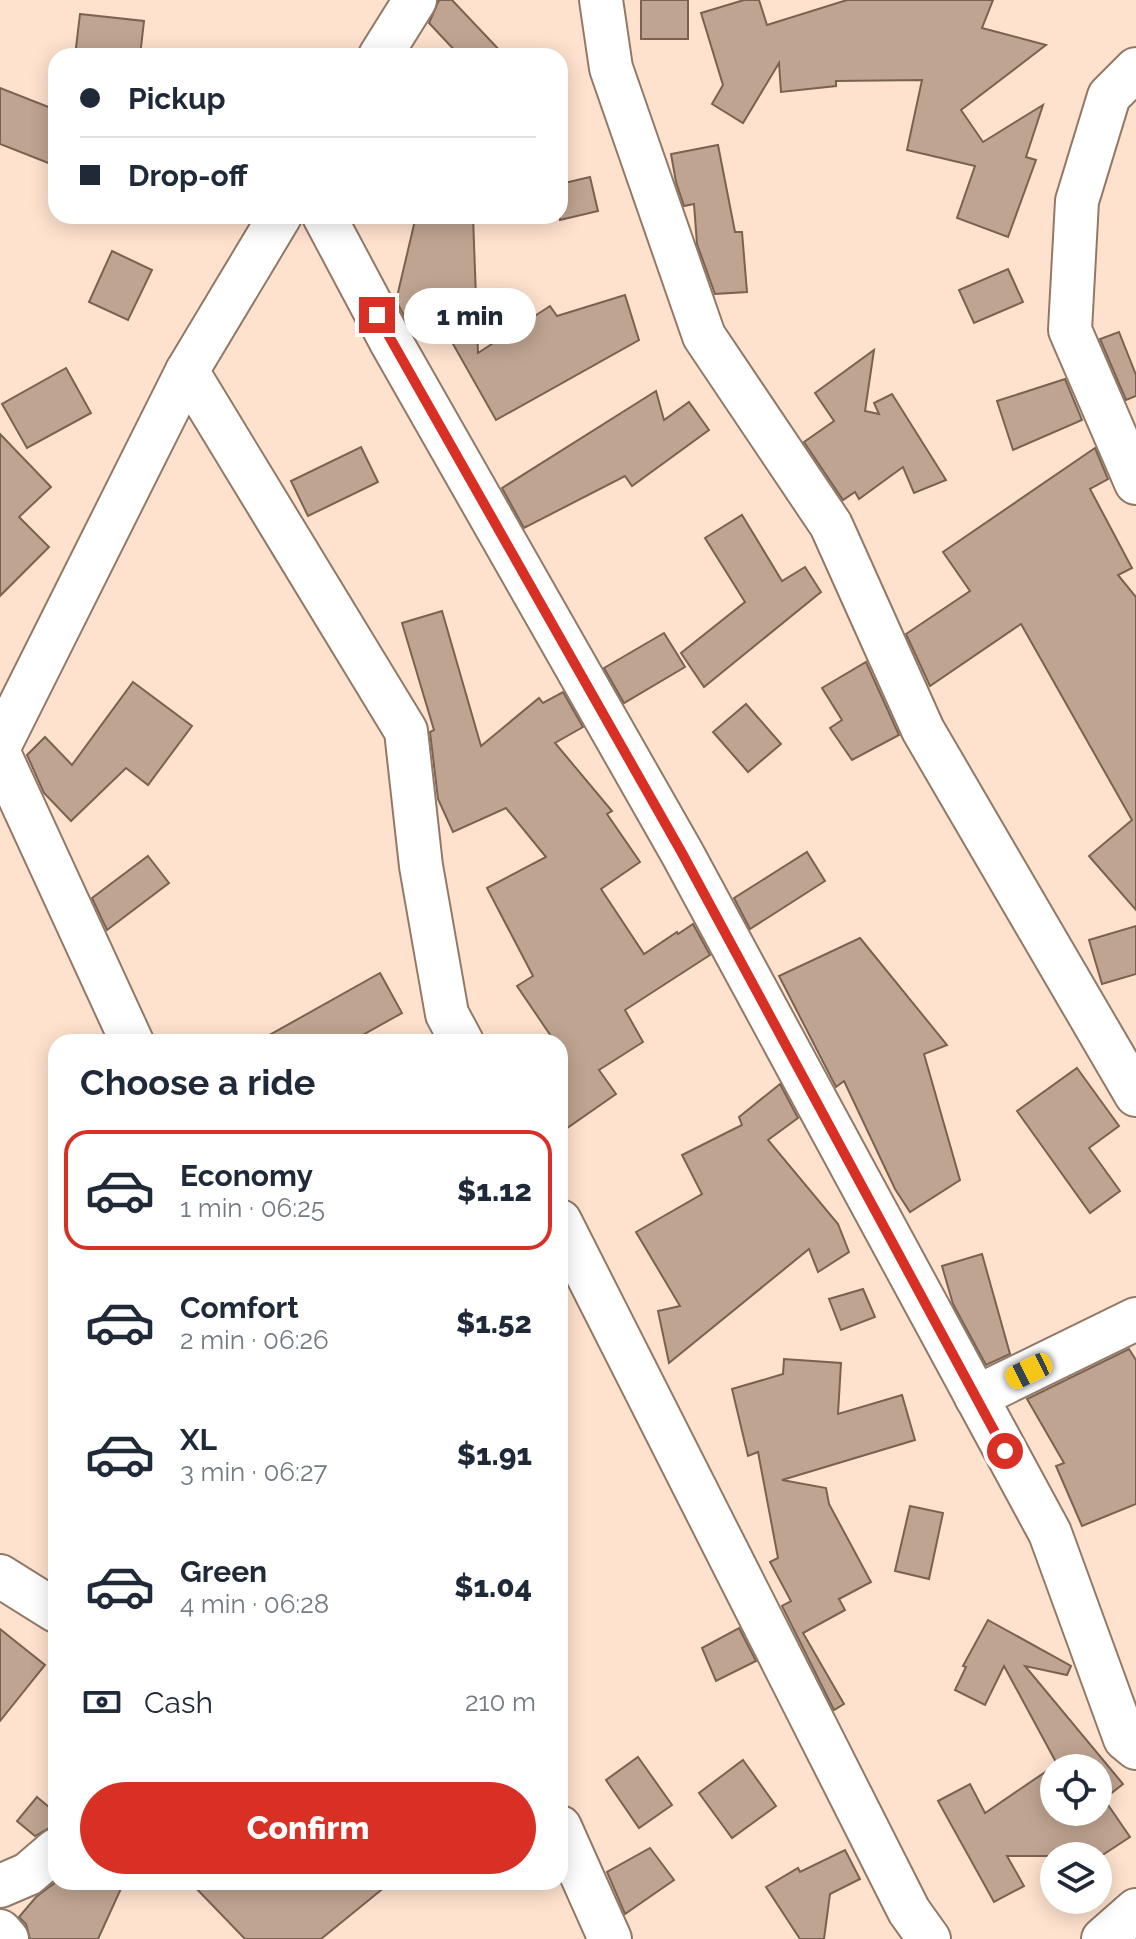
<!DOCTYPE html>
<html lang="en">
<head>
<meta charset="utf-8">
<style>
  :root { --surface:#fff; --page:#f2f2f3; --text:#1f2937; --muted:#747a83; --line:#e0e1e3; --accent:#d93025 }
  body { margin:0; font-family:Raleway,sans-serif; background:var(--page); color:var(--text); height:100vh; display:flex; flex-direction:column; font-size:30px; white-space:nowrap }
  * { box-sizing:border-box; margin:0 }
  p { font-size:26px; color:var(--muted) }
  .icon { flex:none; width:44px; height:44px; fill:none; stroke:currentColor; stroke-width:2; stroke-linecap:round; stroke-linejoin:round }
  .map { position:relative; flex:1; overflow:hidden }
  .panel { position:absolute; left:48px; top:1034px; width:520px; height:856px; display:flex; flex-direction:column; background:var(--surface); border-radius:24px; box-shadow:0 4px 20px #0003 }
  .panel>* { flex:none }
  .banner { position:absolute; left:48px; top:48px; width:520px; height:176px; border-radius:24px; box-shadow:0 4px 20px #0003; display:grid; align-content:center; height:176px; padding:0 32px; background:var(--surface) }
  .buttons { position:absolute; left:1040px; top:1754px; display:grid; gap:16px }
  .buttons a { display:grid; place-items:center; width:72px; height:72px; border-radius:50%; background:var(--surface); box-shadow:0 4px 20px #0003; font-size:40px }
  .end { position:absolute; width:36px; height:36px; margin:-18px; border:10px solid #d93025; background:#fff; box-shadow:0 0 0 4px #fff }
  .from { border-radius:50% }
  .bubble { position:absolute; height:56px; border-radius:28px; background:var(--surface); box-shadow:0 4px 20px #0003; font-size:26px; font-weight:800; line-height:56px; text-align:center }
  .car { position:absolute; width:24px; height:48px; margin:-24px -12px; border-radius:10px; box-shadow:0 0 6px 2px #0007; background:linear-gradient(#f5c518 24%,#345 0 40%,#f5c518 0 76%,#345 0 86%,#f5c518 0) }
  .banner b { display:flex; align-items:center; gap:28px; height:76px; font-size:30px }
  .banner b+b { border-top:2px solid var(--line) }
  .banner i { width:20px; height:20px; background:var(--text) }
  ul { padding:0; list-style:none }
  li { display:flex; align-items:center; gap:24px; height:120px; margin:0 16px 12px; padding:0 16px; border:4px solid transparent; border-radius:24px }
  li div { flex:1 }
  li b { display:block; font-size:30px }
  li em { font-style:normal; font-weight:800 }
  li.selected { border-color:var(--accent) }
  li>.icon { width:72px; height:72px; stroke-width:1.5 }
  h2 { padding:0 32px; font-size:36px; line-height:96px }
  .pay { display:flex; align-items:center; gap:20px; height:88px; padding:0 32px; font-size:30px }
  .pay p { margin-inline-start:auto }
  .cta { display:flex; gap:16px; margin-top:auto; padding:16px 32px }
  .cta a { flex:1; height:92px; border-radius:48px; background:var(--accent); color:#fff; font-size:32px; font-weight:800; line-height:92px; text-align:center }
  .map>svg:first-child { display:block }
</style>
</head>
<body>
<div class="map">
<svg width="1136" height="1939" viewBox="0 0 1136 1939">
  <rect width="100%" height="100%" fill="#fee2ce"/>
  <g fill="#bfa491" stroke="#7a6251" stroke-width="2" fill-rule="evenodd">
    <polygon points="439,0 452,0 505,56 460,56 429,23"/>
    <rect x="641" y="0" width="47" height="39"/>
    <polygon points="744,0 759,0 767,25 847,0 993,0 982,28 1046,45 961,110 983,142 1043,105 1026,157 1036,160 1008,237 957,218 975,166 907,150 922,80 836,81 836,86 781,92 779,63 743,123 712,104 723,85 701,13"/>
    <polygon points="80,14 144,21 140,56 75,56"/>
    <polygon points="0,88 56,110 56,166 0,144"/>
    <polygon points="718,145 735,232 742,232 747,292 715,294 697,244 694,204 684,206 676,182 671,154"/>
    <polygon points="590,177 598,211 560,220 560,184"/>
    <polygon points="416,216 473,216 478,353 550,306 557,316 625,295 639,340 496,420 440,321 414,333 396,301"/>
    <polygon points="112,251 152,270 128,320 89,302"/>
    <polygon points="1008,269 1023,302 974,323 959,290"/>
    <polygon points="1119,332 1136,375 1136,396 1126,400 1100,339"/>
    <polygon points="874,350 865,411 879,414 874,403 892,394 946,480 914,493 903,467 859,499 855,492 843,500 804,442 834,421 815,393"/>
    <polygon points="66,368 91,413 27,448 2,404"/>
    <polygon points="1065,379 1082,420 1013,450 997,401"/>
    <polygon points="656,391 664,420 689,402 709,430 632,486 625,476 524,528 502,488"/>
    <polygon points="0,434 51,487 19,517 49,547 0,596"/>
    <polygon points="361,447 378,482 308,516 291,481"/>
    <polygon points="1095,448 1108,479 1090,489 1132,568 1118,575 1136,597 1136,910 1089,856 1132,820 1021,624 930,686 906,634 970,591 943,552"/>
    <polygon points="742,515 782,581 805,567 821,592 704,687 681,653 745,602 705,538"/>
    <polygon points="442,611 481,746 539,698 543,703 563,692 583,727 555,743 612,811 607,814 640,862 601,889 644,954 677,932 678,934 693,924 710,955 625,1010 643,1042 599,1070 616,1094 560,1133 560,1042 555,1042 517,986 533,976 487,888 546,857 506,808 453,832 438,799 430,732 434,730 402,623"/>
    <polygon points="664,633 685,667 624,703 604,668"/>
    <polygon points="866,662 899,735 852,760 830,728 842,720 822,688"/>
    <polygon points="133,682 192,726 148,785 126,768 71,821 44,793 27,755 45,737 72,765"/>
    <polygon points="746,704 781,744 748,772 713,732"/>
    <polygon points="807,852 825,881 750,929 734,898"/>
    <polygon points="148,856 169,883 107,930 92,898"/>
    <polygon points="1136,926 1136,974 1102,984 1089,940"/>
    <polygon points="860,938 947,1045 924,1054 960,1180 910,1212 895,1189 844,1081 836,1087 779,976"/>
    <polygon points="380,973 402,1013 350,1042 257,1042"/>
    <polygon points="1077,1068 1119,1126 1089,1148 1120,1191 1090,1213 1017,1111"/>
    <polygon points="780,1084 798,1118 768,1140 838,1224 849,1252 818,1272 809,1249 669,1363 658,1311 680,1306 636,1232 702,1194 682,1155 742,1125 739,1117"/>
    <polygon points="982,1254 1010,1354 986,1365 953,1304 942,1266"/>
    <polygon points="863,1289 875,1317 841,1330 829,1299"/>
    <polygon points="1129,1349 1136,1360 1136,1504 1082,1526 1056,1466 1064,1463 1027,1399"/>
    <polygon points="784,1359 841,1363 838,1414 902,1395 915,1440 782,1480 826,1488 829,1504 871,1582 839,1599 845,1610 803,1633 844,1704 834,1710 782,1606 791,1601 770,1562 778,1558 758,1452 748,1456 732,1389 783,1374"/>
    <polygon points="910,1506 943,1513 929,1579 895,1571"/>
    <path d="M988,1620L1071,1666L1067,1675L1025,1666L1123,1784L1104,1799L1130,1837L1101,1856H1007L1024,1886L994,1902L938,1801L970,1784L985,1813L1057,1764L1004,1666L985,1705L955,1690L966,1667L963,1666ZM1054,1768H1098V1812H1054Z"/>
    <polygon points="739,1628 756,1661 716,1681 702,1648"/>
    <polygon points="0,1629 45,1665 0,1721"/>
    <polygon points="638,1757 672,1805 639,1828 606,1780"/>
    <polygon points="743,1760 776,1806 732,1838 699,1793"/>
    <polygon points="37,1797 56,1813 56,1827 51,1827 35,1836 17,1821"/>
    <polygon points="650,1848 674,1880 625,1914 607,1872"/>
    <polygon points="845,1850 860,1879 830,1894 824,1939 800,1939 766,1887 798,1868 800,1872"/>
    <polygon points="56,1882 124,1882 98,1939 30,1939 26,1924 19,1917 36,1897"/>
    <polygon points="190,1882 391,1882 321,1939 245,1939"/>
  </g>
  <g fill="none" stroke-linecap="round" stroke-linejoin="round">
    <defs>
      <g id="minor">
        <polyline points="601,0 611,68 704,336 831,525 923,730 1136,1095"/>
        <polyline points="380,56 415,0"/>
        <polyline points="1136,69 1109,96 1077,201 1070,330 1136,483"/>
        <polyline points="324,216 390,340 682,853 1050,1533 1125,1739 1136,1748"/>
        <polyline points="187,371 406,731 421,866 447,1014 462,1042"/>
        <polyline points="0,745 187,371 280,216"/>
        <polyline points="0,755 132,1042"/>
        <polyline points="560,1221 909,1911 929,1939"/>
        <polyline points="976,1397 1136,1319"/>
        <polyline points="0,1576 56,1611"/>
        <polyline points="560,1827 610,1939"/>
        <polyline points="0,1886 28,1874 56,1850"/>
        <polyline points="0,1931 7,1939"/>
        <polyline points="1103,1939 1136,1910"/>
      </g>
    </defs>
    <use href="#minor" stroke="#927967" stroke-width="46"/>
    <use href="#minor" stroke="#fff" stroke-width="42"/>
  </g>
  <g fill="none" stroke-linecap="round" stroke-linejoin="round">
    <polyline stroke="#d93025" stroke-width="10" points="377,315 682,853 1005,1451"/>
  </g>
</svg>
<div class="buttons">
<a><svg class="icon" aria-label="locate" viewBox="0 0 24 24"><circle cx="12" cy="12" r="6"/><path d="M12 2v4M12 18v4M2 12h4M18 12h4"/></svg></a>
<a><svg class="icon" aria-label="layers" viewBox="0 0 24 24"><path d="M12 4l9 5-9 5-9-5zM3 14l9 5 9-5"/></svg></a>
</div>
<i class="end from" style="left:1005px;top:1451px"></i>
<i class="end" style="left:377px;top:315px"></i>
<div class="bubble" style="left:404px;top:288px;width:132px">1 min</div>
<i class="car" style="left:1029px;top:1371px;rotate:244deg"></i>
<div class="banner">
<b><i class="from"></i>Pickup</b>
<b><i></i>Drop-off</b>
</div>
<section class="panel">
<h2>Choose a ride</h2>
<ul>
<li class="selected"><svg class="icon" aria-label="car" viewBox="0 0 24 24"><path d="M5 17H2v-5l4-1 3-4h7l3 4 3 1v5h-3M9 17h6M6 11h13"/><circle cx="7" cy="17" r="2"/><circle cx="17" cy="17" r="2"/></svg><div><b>Economy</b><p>1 min · 06:25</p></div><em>$1.12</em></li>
<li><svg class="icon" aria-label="car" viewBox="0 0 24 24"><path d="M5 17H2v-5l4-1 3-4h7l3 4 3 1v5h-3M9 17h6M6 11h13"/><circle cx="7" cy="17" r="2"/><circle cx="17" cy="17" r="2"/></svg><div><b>Comfort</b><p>2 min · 06:26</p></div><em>$1.52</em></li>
<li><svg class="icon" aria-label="car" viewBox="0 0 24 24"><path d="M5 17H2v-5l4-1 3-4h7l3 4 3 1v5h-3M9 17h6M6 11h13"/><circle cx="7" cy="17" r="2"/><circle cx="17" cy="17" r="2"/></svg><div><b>XL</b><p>3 min · 06:27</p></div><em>$1.91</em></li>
<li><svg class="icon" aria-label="car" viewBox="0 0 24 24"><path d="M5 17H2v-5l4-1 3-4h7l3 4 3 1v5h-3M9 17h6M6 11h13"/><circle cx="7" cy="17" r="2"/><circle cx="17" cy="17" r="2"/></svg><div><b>Green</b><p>4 min · 06:28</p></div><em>$1.04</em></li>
</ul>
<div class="pay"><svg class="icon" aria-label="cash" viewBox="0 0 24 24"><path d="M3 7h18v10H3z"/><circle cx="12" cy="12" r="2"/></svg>Cash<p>210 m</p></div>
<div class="cta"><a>Confirm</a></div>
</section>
</div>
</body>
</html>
